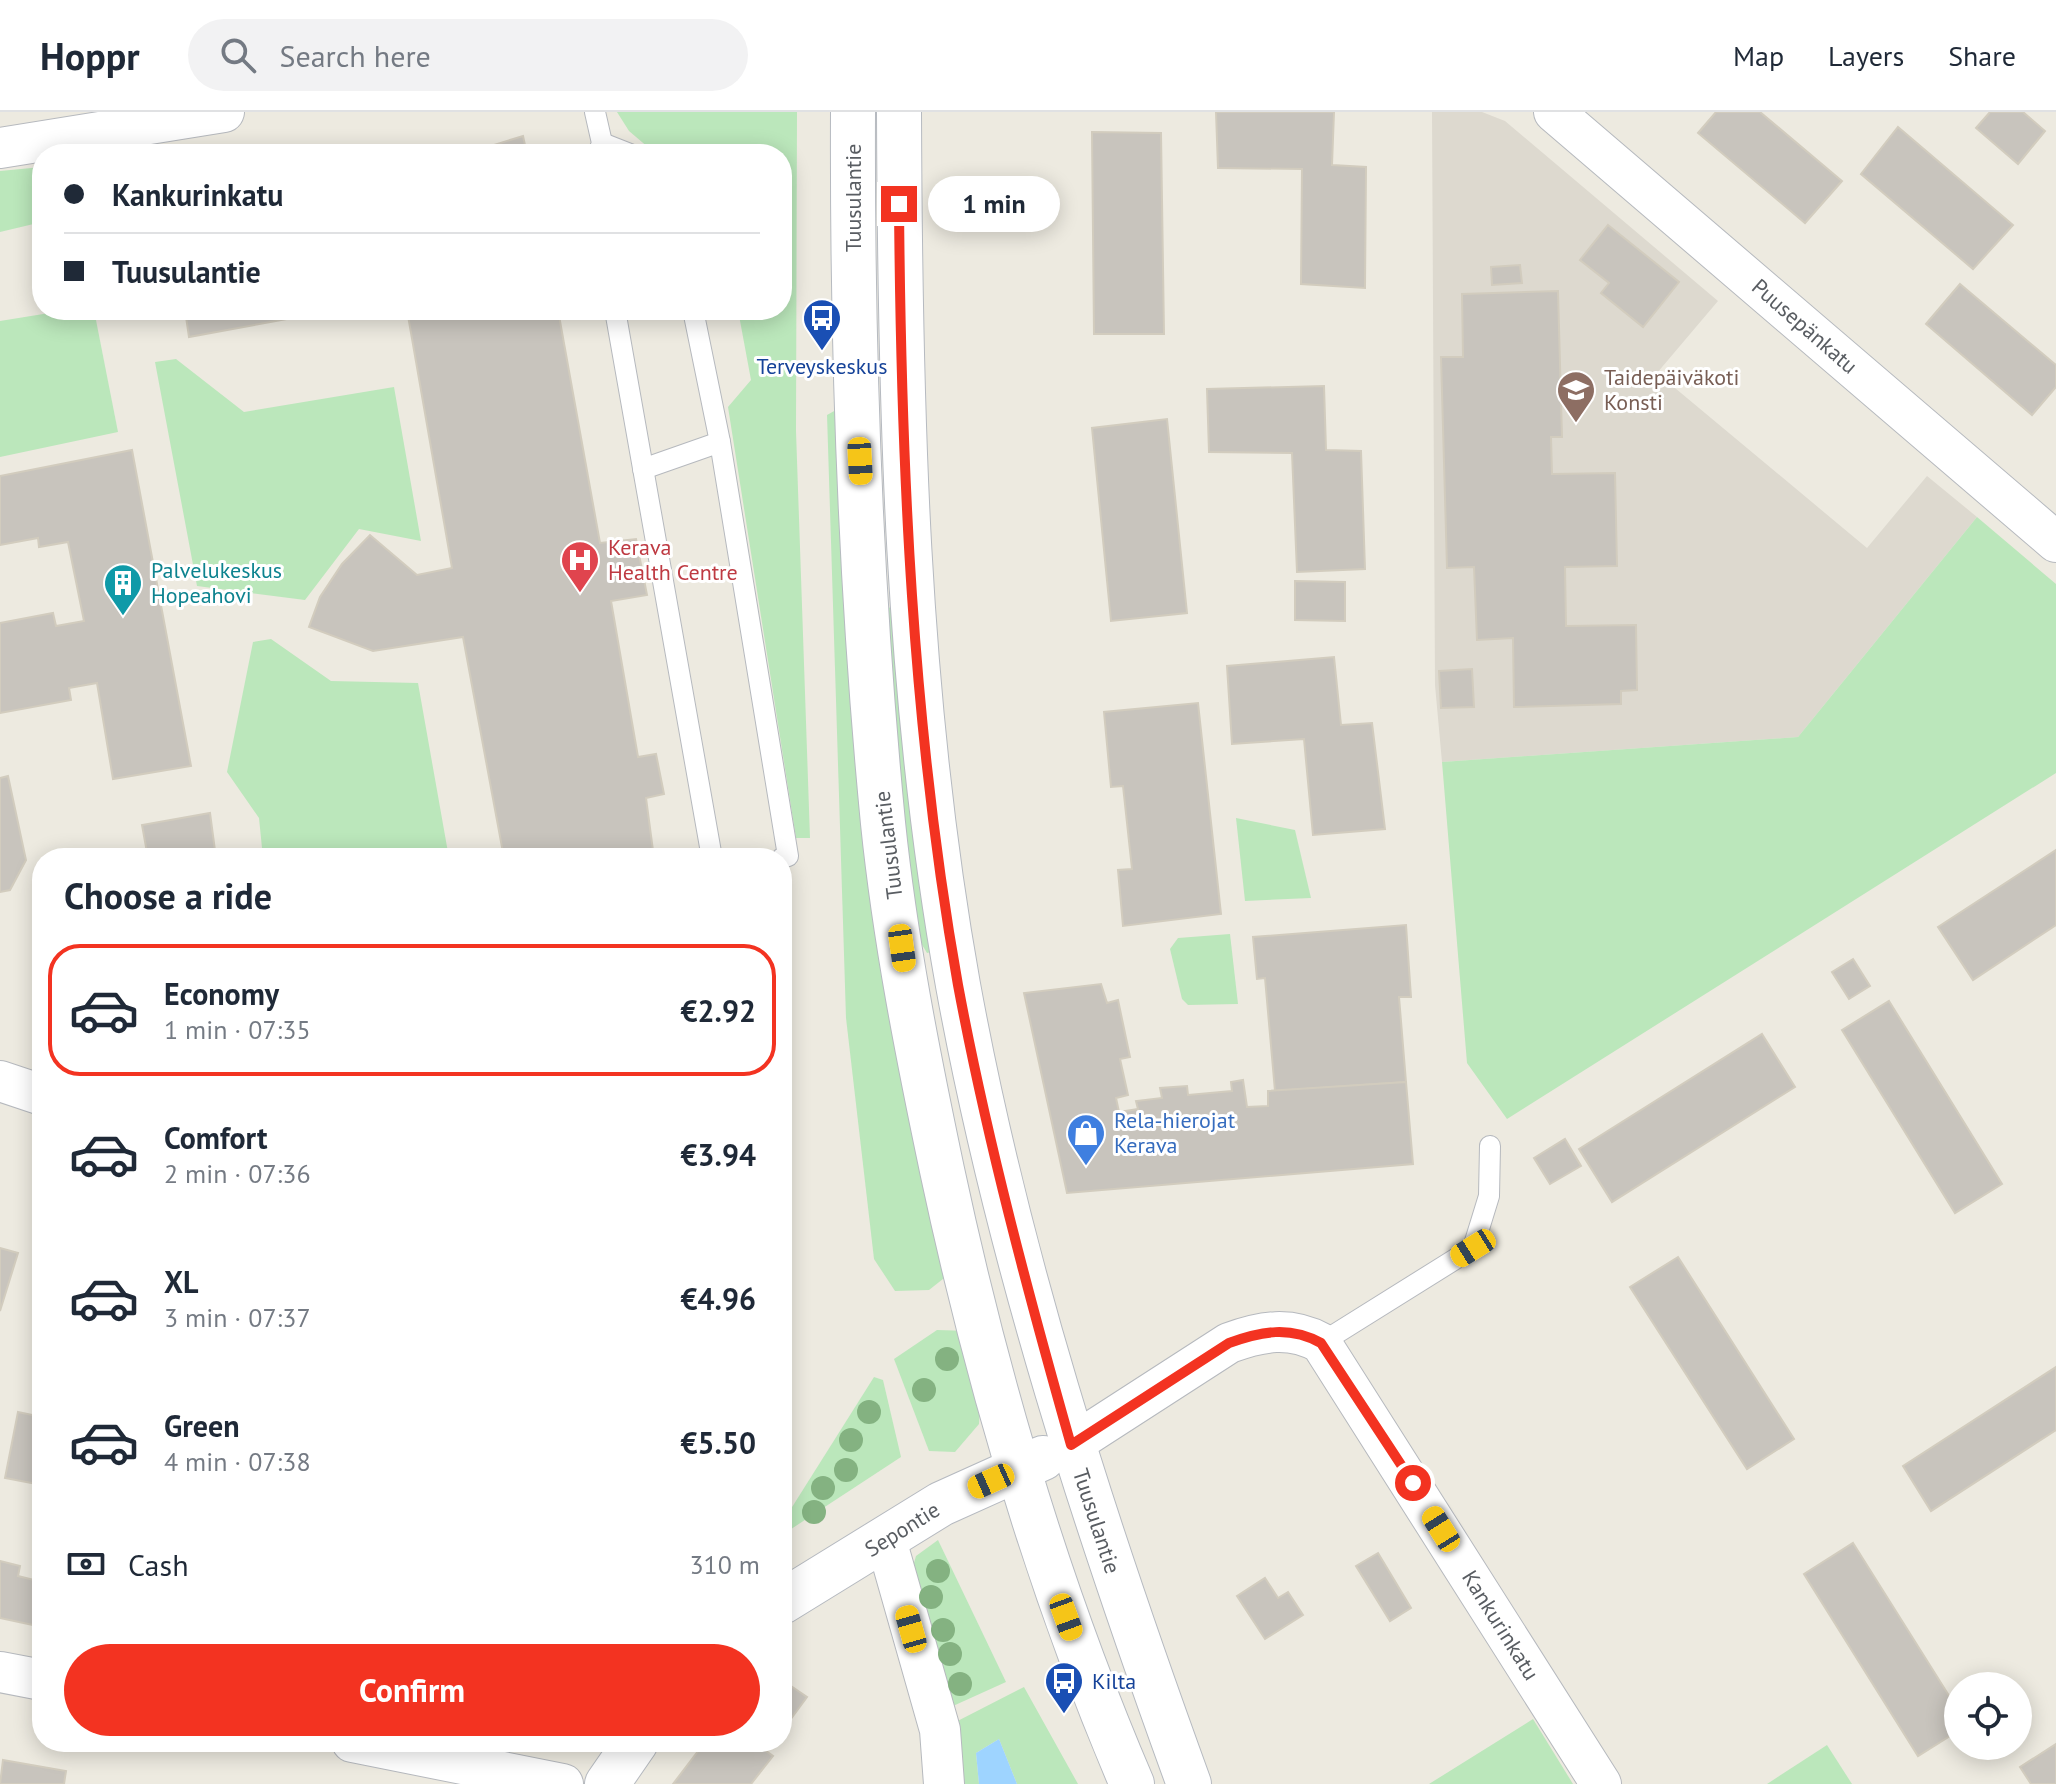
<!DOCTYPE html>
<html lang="en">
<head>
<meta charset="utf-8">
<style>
  :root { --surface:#fff; --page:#f2f2f3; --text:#1f2937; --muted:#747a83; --line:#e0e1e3; --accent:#f33321 }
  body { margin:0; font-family:"PT Sans",sans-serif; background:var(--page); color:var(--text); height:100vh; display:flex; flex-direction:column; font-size:30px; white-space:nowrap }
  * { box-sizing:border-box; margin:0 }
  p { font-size:26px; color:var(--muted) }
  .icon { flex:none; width:44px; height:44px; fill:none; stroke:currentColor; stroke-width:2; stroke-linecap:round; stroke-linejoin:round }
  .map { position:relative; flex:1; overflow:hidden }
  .details { position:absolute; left:32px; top:736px; width:760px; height:904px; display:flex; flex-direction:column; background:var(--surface); border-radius:32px; box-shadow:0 4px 20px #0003 }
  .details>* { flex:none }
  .top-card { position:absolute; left:32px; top:32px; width:760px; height:176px; border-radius:32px; box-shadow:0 4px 20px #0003; display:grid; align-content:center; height:176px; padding:0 32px; background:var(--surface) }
  .controls { position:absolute; left:1944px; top:1560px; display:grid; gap:16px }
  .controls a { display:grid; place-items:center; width:88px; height:88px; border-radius:50%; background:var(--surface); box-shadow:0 4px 20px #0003; font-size:40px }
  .end { position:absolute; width:36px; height:36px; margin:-18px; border:10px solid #f33321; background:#fff; box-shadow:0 0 0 4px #fff }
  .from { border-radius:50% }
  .bubble { position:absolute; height:56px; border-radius:28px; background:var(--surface); box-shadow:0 4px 20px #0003; font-size:26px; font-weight:700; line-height:56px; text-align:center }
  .car { position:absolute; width:24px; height:48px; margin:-24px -12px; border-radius:10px; box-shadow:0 0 6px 2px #0007; background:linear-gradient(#f5c518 24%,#345 0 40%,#f5c518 0 76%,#345 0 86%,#f5c518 0) }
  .top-card b { display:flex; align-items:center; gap:28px; height:76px; font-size:30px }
  .top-card b+b { border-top:2px solid var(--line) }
  .top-card i { width:20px; height:20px; background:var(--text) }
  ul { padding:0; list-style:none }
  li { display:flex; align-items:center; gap:24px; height:132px; margin:0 16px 12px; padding:0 16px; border:4px solid transparent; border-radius:32px }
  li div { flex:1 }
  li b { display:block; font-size:30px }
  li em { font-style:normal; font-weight:700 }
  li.selected { border-color:var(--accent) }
  li>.icon { width:72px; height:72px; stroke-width:1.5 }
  h2 { padding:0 32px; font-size:36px; line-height:96px }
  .pay { display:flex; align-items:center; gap:20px; height:88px; padding:0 32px; font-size:30px }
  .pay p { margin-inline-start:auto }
  .cta { display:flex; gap:16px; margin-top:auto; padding:16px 32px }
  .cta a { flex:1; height:92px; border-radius:48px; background:var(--accent); color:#fff; font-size:32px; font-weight:700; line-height:92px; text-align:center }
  header { display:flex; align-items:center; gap:48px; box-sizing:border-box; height:112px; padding:0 40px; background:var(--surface); border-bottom:2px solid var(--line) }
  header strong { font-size:38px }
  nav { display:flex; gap:44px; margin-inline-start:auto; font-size:28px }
  .search { width:560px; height:72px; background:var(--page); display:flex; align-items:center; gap:20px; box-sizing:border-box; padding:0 28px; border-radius:44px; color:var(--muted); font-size:30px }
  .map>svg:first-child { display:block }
</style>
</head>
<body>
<header>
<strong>Hoppr</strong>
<div class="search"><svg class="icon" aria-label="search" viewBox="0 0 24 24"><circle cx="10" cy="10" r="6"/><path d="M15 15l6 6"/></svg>Search here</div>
<nav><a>Map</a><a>Layers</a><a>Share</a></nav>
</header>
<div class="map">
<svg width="2056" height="1672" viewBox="0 0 2056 1672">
  <rect width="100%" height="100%" fill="#edeae0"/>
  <polygon fill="#ddd9cf" points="1432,0 1482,0 1505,9 1718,189 1657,261 1867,436 1927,364 1977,405 1798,625 1442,650 1435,573"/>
  <g fill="#bbe7bb">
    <polygon points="617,0 797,0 796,319 810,726 796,726 728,295 751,268 738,198 782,198 782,42 656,42 629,19"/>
    <polygon points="42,55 42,110 0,120 0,59"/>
    <polygon points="68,198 94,198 118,320 0,345 0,209"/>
    <polygon points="176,247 244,300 394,275 421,429 359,417 305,488 197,474 155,250"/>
    <polygon points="836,298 948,1163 929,1178 895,1179 874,1147 846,906 827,303"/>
    <polygon points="1977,405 2056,472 2056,661 1507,1007 1467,951 1442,650 1798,625"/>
    <polygon points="874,493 892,496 940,838 927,841 912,816"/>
    <polygon points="271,527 331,569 418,571 449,746 263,746 259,706 227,660 253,530"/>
    <polygon points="1236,706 1295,718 1311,786 1245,789"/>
    <polygon points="1230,822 1238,892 1188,893 1182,887 1170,837 1178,826"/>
    <polygon points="937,1218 970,1219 981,1280 979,1312 955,1340 929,1339 894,1247"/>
    <polygon points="874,1265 883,1268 901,1345 782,1423 782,1411"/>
    <polygon points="938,1428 1006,1570 953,1594 907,1475 916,1444"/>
    <polygon points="1024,1575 1078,1672 1017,1672 999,1627 976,1641 979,1672 944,1672 940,1618"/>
    <polygon points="1533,1607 1573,1672 1429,1672"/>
    <polygon points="1827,1633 1852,1672 1767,1672"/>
  </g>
  <polygon fill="#9ed4ff" points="999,1627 1017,1672 979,1672 976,1641"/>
  <g fill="#c8c4bd" stroke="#d2ccbe" stroke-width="2">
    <polygon points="1216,0 1334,0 1332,53 1366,55 1365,176 1301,172 1302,57 1218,56"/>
    <polygon points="1716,0 1760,0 1842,69 1805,111 1698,21"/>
    <polygon points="1990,0 2023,0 2045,19 2018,52 1976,16"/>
    <polygon points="1898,15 2013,113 1973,157 1861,62"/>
    <polygon points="1092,20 1161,21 1164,222 1094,222"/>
    <polygon points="523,24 527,42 465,42"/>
    <polygon points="1608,113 1679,170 1643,215 1601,181 1609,171 1580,148"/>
    <polygon points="1520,153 1522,171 1492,173 1491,155"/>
    <polygon points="1960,172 2056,253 2056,275 2032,303 1926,212"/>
    <polygon points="1558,179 1562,325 1551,325 1552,362 1615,361 1617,454 1565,455 1566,514 1636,513 1637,578 1621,579 1621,592 1514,595 1513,526 1477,528 1474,455 1447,456 1441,245 1463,245 1462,182"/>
    <polygon points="185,198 336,198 189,225"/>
    <polygon points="407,198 558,198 600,431 636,427 647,483 611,489 638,645 656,642 664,682 646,686 654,746 504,746 463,525 373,539 309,515 320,485 342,452 370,423 417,463 452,456"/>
    <polygon points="1324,274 1326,338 1361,339 1365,457 1297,460 1292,341 1209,340 1207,277"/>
    <polygon points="1167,307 1187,501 1111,509 1092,316"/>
    <polygon points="132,338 191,654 113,667 97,571 69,576 71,588 0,601 0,511 53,501 56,514 84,509 68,430 39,435 38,426 0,433 0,364"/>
    <polygon points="1295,469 1345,470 1345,509 1295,508"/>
    <polygon points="1334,545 1341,613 1372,611 1385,717 1313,723 1304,627 1232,632 1227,554"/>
    <polygon points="1472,557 1474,595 1441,596 1439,559"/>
    <polygon points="1198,591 1221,802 1123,814 1118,758 1132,757 1123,674 1111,675 1104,600"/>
    <polygon points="8,664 26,748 10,778 0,780 0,666"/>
    <polygon points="210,701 216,746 148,746 142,713"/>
    <polygon points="2056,738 2056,813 1973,868 1938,815"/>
    <polygon points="1406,813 1411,885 1399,885 1406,970 1275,979 1265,866 1257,867 1253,825"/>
    <polygon points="1853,847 1870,874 1849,887 1832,860"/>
    <polygon points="1101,872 1107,891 1118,888 1130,945 1120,947 1128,983 1116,986 1119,1000 1138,997 1136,989 1162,986 1160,976 1187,974 1188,983 1232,979 1231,970 1243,968 1247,995 1268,994 1268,979 1406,970 1413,1052 1067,1081 1024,881"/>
    <polygon points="1889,889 2002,1072 1955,1101 1842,918"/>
    <polygon points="1762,922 1795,975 1612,1090 1579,1037"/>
    <polygon points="1565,1027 1581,1054 1550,1072 1534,1046"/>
    <polygon points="0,1136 18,1141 0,1199"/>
    <polygon points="1678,1145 1794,1327 1747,1357 1630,1175"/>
    <polygon points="2056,1255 2056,1318 1931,1399 1903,1354"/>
    <polygon points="18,1300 42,1305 42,1373 5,1366"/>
    <polygon points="1853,1431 1958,1598 1958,1619 1918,1644 1804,1462"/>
    <polygon points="1378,1441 1411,1496 1390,1509 1356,1454"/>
    <polygon points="0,1449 20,1454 18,1464 42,1470 33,1513 0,1506"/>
    <polygon points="1265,1466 1278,1486 1288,1480 1303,1503 1265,1527 1237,1484"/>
    <polygon points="788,1572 807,1585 785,1615 782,1613 782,1580"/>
    <polygon points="705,1630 754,1630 773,1644 751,1672 673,1672"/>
    <polygon points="2056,1632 2056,1672 2031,1672 2020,1655"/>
    <polygon points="3,1648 66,1659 64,1672 0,1672"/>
  </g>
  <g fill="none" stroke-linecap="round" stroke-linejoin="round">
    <defs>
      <g id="lane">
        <polyline points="595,0 602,31 598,42"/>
        <polyline points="602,31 630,42"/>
        <polyline points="615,198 712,746"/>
        <polyline points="693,198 720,330 788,744 782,746"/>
        <polyline points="643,357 720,330"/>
        <polyline points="1321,1231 1473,1136 1489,1084 1490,1034"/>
      </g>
      <g id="street">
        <polyline points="1554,0 2056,430"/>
        <polyline points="0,36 224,0"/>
        <polyline points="0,969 42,983"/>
        <path d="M1071,1333L1229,1231C1262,1219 1290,1214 1321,1231L1601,1672"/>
        <polyline points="886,1428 940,1618 944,1672"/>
        <polyline points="0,1560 42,1568"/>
        <polyline points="352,1630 563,1672"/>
      </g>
      <g id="secondary">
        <path d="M853,0C852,237 860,475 883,711C895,828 918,944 942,1058C987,1269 1047,1474 1132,1672"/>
        <path d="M899,0C900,292 906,584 958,873C1008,1147 1094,1411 1189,1672"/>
        <polyline points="782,1490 941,1392 1043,1346"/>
        <polyline points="607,1672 636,1630"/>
      </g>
    </defs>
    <use href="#lane" stroke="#b6b9be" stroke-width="22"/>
    <use href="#street" stroke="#b6b9be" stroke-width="42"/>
    <use href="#secondary" stroke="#b6bac0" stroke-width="46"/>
    <use href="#lane" stroke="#fff" stroke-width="20"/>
    <use href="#street" stroke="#fff" stroke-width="40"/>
    <use href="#secondary" stroke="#fff" stroke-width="44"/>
  </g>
  <g fill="#84b281">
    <circle cx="947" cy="1247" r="12"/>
    <circle cx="924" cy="1278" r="12"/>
    <circle cx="869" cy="1300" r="12"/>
    <circle cx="851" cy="1328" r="12"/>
    <circle cx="846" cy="1358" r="12"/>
    <circle cx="823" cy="1376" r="12"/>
    <circle cx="814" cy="1400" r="12"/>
    <circle cx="938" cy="1459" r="12"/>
    <circle cx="931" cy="1485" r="12"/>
    <circle cx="943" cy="1518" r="12"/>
    <circle cx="950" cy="1542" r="12"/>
    <circle cx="960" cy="1572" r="12"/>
  </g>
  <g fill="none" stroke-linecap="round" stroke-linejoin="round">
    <path stroke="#f33321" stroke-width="10" d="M899,92C901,353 912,615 958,873C987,1028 1028,1181 1071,1333L1229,1231C1262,1219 1290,1214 1321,1231L1413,1371"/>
  </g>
  <defs>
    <symbol id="bus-pin" viewBox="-11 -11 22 30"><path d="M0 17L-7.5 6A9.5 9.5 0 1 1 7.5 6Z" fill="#1a4fb4" stroke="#fff"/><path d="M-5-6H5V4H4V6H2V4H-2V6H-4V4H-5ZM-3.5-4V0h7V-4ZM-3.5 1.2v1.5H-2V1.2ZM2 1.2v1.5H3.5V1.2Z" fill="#fff"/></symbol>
    <symbol id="school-pin" viewBox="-11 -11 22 30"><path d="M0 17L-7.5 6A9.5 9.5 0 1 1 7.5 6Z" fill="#8d6e63" stroke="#fff"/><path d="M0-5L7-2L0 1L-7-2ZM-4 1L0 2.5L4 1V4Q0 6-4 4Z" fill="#fff"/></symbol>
    <symbol id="hospital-pin" viewBox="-11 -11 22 30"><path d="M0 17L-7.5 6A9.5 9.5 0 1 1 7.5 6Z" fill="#e0444e" stroke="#fff"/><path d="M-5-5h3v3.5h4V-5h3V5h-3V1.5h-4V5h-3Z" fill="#fff"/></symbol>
    <symbol id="building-pin" viewBox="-11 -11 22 30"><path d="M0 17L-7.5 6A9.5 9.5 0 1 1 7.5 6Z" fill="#0f9aa8" stroke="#fff"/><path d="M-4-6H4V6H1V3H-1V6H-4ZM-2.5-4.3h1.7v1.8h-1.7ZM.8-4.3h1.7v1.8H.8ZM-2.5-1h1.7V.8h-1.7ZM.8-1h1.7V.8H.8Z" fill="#fff"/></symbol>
    <symbol id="shop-pin" viewBox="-11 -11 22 30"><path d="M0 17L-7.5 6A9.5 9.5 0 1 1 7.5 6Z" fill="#3f7fe0" stroke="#fff"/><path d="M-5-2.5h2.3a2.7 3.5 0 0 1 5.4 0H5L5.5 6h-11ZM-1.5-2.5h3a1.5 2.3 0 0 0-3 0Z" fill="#fff"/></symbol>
  </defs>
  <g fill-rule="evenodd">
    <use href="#bus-pin" x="800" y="184" width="44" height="60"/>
    <use href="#school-pin" x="1554" y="256" width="44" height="60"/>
    <use href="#hospital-pin" x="558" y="426" width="44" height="60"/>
    <use href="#building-pin" x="101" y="449" width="44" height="60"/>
    <use href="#shop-pin" x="1064" y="999" width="44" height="60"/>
    <use href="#bus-pin" x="1042" y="1547" width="44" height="60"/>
  </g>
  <g text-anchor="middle" stroke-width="6" stroke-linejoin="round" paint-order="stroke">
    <g font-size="22" fill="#595d62" stroke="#fff">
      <text transform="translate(853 86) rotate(-90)" y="8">Tuusulantie</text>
      <text transform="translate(1805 214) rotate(41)" y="8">Puusepänkatu</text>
      <text transform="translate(888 733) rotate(-97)" y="8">Tuusulantie</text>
      <text transform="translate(1097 1409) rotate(72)" y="8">Tuusulantie</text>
      <text transform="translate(902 1417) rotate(-32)" y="8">Sepontie</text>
      <text transform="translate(1501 1513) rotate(58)" y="8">Kankurinkatu</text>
    </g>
    <g font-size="22" fill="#164399" stroke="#fff">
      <text x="822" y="262">Terveyskeskus</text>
      <text x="1092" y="1577" text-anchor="start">Kilta</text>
    </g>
    <g font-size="22" fill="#785e54" stroke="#fff" text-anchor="start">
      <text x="1604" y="273">Taidepäiväkoti<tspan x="1604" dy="25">Konsti</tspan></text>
    </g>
    <g font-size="22" fill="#be3a42" stroke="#fff" text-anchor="start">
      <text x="608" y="443">Kerava<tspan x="608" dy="25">Health Centre</tspan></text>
    </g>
    <g font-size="22" fill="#0d838f" stroke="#fff" text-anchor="start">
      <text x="151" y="466">Palvelukeskus<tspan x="151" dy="25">Hopeahovi</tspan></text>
    </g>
    <g font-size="22" fill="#366cbe" stroke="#fff" text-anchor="start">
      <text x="1114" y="1016">Rela-hierojat<tspan x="1114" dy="25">Kerava</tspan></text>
    </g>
  </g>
</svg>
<div class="controls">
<a><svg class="icon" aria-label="locate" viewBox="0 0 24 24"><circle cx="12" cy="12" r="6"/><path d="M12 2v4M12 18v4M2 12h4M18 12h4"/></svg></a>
</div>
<i class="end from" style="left:1413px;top:1371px"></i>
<i class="end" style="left:899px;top:92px"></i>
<div class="bubble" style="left:928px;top:64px;width:132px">1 min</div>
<i class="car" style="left:860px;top:349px;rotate:177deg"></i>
<i class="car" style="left:902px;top:836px;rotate:172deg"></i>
<i class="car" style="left:1473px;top:1136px;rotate:238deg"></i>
<i class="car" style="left:991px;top:1369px;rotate:246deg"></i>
<i class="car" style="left:1441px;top:1417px;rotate:328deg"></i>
<i class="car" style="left:1066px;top:1505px;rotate:160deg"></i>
<i class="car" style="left:911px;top:1517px;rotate:344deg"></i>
<div class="top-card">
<b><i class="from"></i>Kankurinkatu</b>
<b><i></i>Tuusulantie</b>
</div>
<section class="details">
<h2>Choose a ride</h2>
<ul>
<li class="selected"><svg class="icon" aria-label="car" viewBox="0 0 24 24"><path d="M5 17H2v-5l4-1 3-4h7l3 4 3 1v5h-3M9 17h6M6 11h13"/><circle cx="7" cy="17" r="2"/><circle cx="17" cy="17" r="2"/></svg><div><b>Economy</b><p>1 min · 07:35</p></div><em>€2.92</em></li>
<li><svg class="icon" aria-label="car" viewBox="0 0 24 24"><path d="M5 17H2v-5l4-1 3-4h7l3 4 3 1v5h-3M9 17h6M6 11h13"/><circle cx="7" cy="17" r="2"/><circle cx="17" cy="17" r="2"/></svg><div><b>Comfort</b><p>2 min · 07:36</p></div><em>€3.94</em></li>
<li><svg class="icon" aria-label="car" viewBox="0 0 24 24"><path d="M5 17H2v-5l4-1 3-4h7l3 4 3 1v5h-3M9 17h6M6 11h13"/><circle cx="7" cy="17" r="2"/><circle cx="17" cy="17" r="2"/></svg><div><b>XL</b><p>3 min · 07:37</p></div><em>€4.96</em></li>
<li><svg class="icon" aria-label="car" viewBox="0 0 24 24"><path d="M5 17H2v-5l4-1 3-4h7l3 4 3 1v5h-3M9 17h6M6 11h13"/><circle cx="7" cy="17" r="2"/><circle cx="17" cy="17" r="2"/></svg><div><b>Green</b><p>4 min · 07:38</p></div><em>€5.50</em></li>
</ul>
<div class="pay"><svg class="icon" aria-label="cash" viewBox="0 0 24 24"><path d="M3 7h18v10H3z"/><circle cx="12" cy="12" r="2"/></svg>Cash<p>310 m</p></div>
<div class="cta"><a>Confirm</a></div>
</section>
</div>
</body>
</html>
